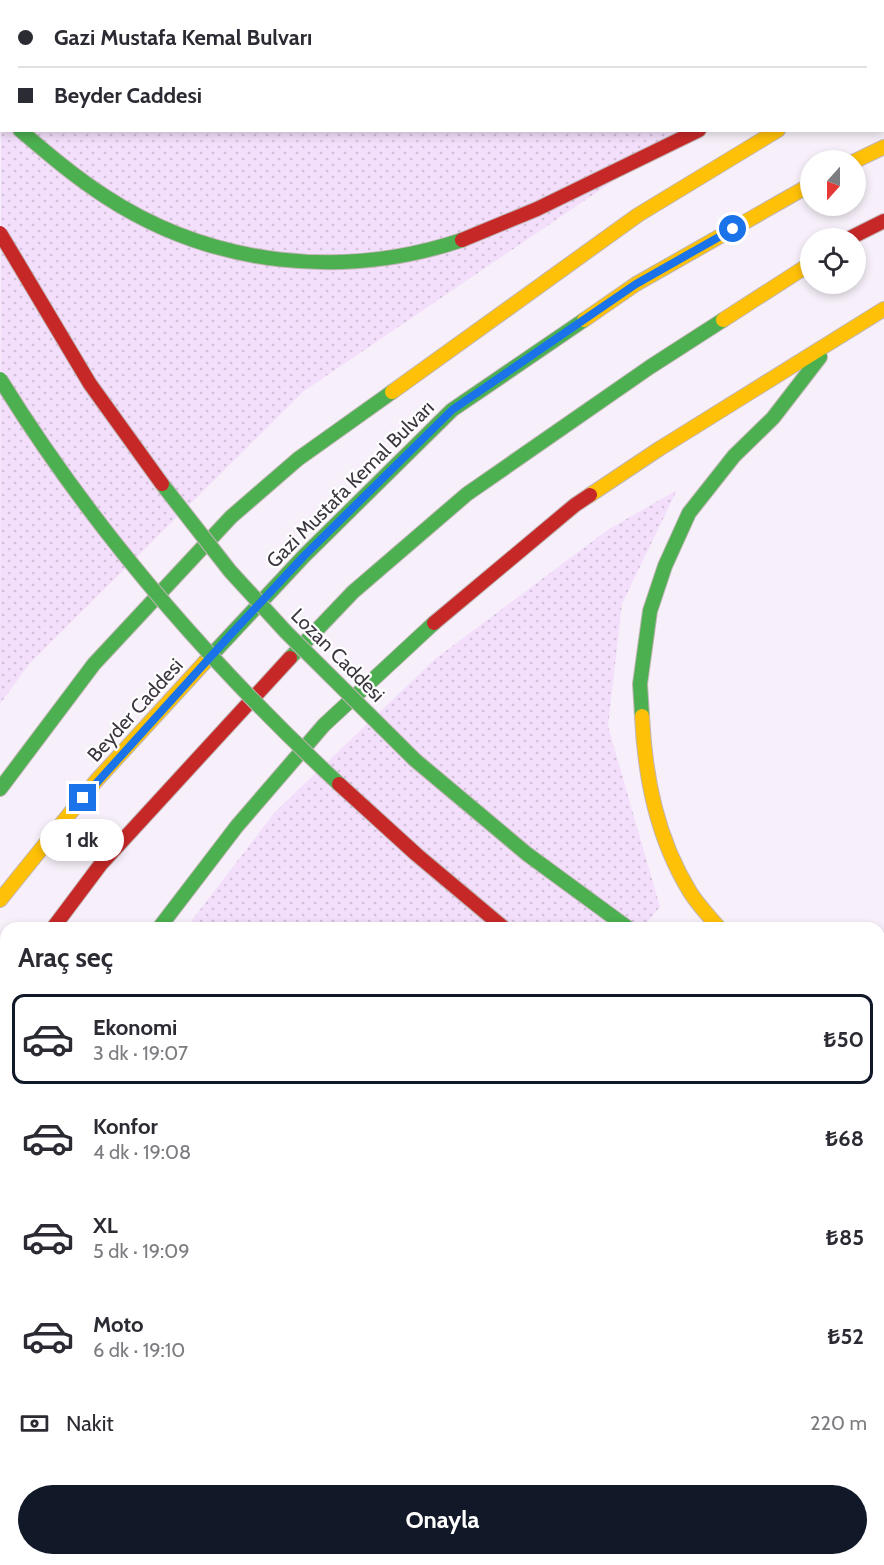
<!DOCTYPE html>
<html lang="tr">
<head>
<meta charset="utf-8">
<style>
  :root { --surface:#fff; --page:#f2f2f3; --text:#2b2b33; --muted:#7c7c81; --line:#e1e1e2; --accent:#111827 }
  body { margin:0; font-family:Cabin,sans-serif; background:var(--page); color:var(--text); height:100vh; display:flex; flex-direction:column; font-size:22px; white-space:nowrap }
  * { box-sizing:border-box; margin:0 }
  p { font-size:20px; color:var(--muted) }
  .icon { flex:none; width:33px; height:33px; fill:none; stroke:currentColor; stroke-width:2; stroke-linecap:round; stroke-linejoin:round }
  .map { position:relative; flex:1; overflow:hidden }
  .details { position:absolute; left:0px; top:922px; width:885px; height:644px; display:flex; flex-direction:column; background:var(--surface); border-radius:18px 18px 0 0; box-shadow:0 3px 9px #0003 }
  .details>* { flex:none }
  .hud { position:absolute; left:0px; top:0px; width:885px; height:132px; box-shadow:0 3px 9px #0003; display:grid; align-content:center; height:132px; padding:0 18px; background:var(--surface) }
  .needle { width:39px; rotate:201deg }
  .buttons { position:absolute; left:800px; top:150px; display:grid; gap:12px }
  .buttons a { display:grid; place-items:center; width:66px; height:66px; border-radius:50%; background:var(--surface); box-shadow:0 3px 9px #0003; font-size:30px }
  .end { position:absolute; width:27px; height:27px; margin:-14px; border:8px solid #1a73e8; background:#fff; box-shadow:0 0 0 3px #fff }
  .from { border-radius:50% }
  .bubble { position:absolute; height:42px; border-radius:21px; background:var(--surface); box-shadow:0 3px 9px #0003; font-size:20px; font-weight:700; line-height:42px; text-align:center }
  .hud b { display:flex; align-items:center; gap:21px; height:57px; font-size:22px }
  .hud b+b { border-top:2px solid var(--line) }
  .hud i { width:15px; height:15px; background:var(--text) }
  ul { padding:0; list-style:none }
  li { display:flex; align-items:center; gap:18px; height:90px; margin:0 12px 9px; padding:0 6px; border:3px solid transparent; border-radius:12px }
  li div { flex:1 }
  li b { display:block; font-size:22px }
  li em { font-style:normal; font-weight:700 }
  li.active { border-color:var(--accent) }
  li>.icon { width:54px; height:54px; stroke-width:1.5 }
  h2 { padding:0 18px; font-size:27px; line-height:72px }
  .pay { display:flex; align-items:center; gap:15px; height:66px; padding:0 18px; font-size:22px }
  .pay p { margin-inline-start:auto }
  .action { display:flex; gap:12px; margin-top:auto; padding:12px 18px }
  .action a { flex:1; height:69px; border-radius:36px; background:var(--accent); color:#fff; font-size:24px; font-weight:700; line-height:69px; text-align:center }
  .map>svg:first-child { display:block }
</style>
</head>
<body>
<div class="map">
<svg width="884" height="1565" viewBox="0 0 884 1565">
  <defs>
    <pattern id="grass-dots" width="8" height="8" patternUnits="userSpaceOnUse" patternTransform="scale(1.5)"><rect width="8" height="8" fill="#f3dffb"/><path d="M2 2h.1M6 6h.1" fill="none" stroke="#d1c0d8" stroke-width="1.8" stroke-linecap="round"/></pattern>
  </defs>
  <rect width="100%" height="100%" fill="#f7f0fa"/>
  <g fill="url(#grass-dots)">
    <polygon points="77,0 884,0 884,21 884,2 75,1"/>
    <polygon points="1,92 2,130 687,131 304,391 30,663 0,704"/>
    <polygon points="677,490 622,604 608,726 660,907 642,928 186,928 275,812 435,659 609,529"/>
    <polygon points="879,1241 884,1244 884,1565 607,1565 600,1560 879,1560"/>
  </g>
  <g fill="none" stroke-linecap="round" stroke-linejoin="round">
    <defs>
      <g id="street">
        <polyline points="225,1560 225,1565"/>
        <polyline points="569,1560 576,1565"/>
        <polyline points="362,1565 368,1560"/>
      </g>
      <g id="fast">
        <polyline points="884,66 884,67"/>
        <path d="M20,130C48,154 75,177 106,197C212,266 343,280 462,240"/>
        <polyline points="290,658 353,592 467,494 650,367 723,320"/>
        <polyline points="205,662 304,556 452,410 584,320"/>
        <polyline points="642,716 640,684 650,611 665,566 689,513 734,456 773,418 820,357"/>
        <polyline points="0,789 94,664 231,517 298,459 392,392"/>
        <polyline points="159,928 237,826 324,725 434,623"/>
        <polyline points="0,1001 6,993"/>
        <polyline points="0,1178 6,1168"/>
        <polyline points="879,1210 884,1213"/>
      </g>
      <g id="slow">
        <polyline points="855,161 884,147"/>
        <polyline points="584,320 636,284 810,185"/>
        <polyline points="723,320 810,264"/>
        <polyline points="392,392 638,215 778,130"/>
        <polyline points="590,495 659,449 884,309"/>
        <path d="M642,716C645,778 657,838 690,892C698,905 709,916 719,928"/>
        <polyline points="0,900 96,781 205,662"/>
        <polyline points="0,1215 6,1209"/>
      </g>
      <g id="jam">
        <polyline points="0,109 2,111"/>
        <polyline points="850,238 884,221"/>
        <polyline points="462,240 537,209 699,130"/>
        <polyline points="434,623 575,505 590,495"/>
        <polyline points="53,928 101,864 290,658"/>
        <polyline points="879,1066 884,1071"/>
      </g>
    </defs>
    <use href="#street" stroke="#b0aab2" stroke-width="26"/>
    <use href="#fast" stroke="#c1b5b5" stroke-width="16"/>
    <use href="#slow" stroke="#c1b5b5" stroke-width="16"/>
    <use href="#jam" stroke="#c1b5b5" stroke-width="16"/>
    <use href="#street" stroke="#fefdfe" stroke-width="24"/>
    <use href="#fast" stroke="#4caf50" stroke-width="14"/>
    <use href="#slow" stroke="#ffc107" stroke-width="14"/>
    <use href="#jam" stroke="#c62828" stroke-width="14"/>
    <defs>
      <g id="fast-bridge">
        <path d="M0,379C92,528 210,664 339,784"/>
        <polyline points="162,484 230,571 286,632 415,760 527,854 628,928"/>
      </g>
      <g id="jam-bridge">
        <polyline points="0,233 90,384 162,484"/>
        <polyline points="339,784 417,855 504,928"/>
      </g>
    </defs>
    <use href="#fast-bridge" stroke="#c1b5b5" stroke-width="16" stroke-linecap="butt"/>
    <use href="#jam-bridge" stroke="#c1b5b5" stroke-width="16" stroke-linecap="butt"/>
    <use href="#fast-bridge" stroke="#4caf50" stroke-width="14"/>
    <use href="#jam-bridge" stroke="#c62828" stroke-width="14"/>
  </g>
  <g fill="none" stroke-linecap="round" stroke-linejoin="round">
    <polyline stroke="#1a73e8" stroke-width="8" points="83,798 233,632 304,556 452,410 636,284 733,229"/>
  </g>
  <g text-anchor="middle" stroke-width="4.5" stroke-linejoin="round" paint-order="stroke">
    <g font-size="20" fill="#3d3640" stroke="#fff">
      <text transform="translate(350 484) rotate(-45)" y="7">Gazi Mustafa Kemal Bulvarı</text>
      <text transform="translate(338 655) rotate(45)" y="7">Lozan Caddesi</text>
      <text transform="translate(135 710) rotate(-48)" y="7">Beyder Caddesi</text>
    </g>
  </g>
</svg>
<div class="buttons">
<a><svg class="needle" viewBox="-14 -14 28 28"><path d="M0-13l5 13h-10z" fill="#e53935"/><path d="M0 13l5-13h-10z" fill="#7c7c81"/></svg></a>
<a><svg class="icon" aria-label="locate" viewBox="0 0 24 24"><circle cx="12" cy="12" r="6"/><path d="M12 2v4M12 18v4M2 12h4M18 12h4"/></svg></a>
</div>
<i class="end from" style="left:733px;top:229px"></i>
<i class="end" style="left:83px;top:798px"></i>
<div class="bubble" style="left:40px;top:819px;width:84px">1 dk</div>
<div class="hud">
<b><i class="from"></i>Gazi Mustafa Kemal Bulvarı</b>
<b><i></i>Beyder Caddesi</b>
</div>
<section class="details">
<h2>Araç seç</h2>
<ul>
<li class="active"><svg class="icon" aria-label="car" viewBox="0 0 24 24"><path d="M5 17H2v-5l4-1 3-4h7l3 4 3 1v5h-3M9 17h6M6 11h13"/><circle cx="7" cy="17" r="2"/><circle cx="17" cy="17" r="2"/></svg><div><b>Ekonomi</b><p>3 dk · 19:07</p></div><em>₺50</em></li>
<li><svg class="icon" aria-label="car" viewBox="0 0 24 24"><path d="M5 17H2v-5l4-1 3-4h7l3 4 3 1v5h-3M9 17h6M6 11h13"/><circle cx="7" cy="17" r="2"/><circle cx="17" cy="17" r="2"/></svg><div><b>Konfor</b><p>4 dk · 19:08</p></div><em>₺68</em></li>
<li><svg class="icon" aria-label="car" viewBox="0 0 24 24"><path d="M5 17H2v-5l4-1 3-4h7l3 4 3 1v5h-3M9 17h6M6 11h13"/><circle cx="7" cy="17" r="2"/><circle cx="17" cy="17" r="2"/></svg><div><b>XL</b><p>5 dk · 19:09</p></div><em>₺85</em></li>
<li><svg class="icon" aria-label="car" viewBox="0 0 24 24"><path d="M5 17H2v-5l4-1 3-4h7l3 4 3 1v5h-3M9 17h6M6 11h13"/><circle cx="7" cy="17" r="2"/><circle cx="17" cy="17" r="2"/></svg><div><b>Moto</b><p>6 dk · 19:10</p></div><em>₺52</em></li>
</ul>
<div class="pay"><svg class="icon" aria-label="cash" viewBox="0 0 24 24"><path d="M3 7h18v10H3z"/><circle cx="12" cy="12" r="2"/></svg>Nakit<p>220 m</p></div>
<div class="action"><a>Onayla</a></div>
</section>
</div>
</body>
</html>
